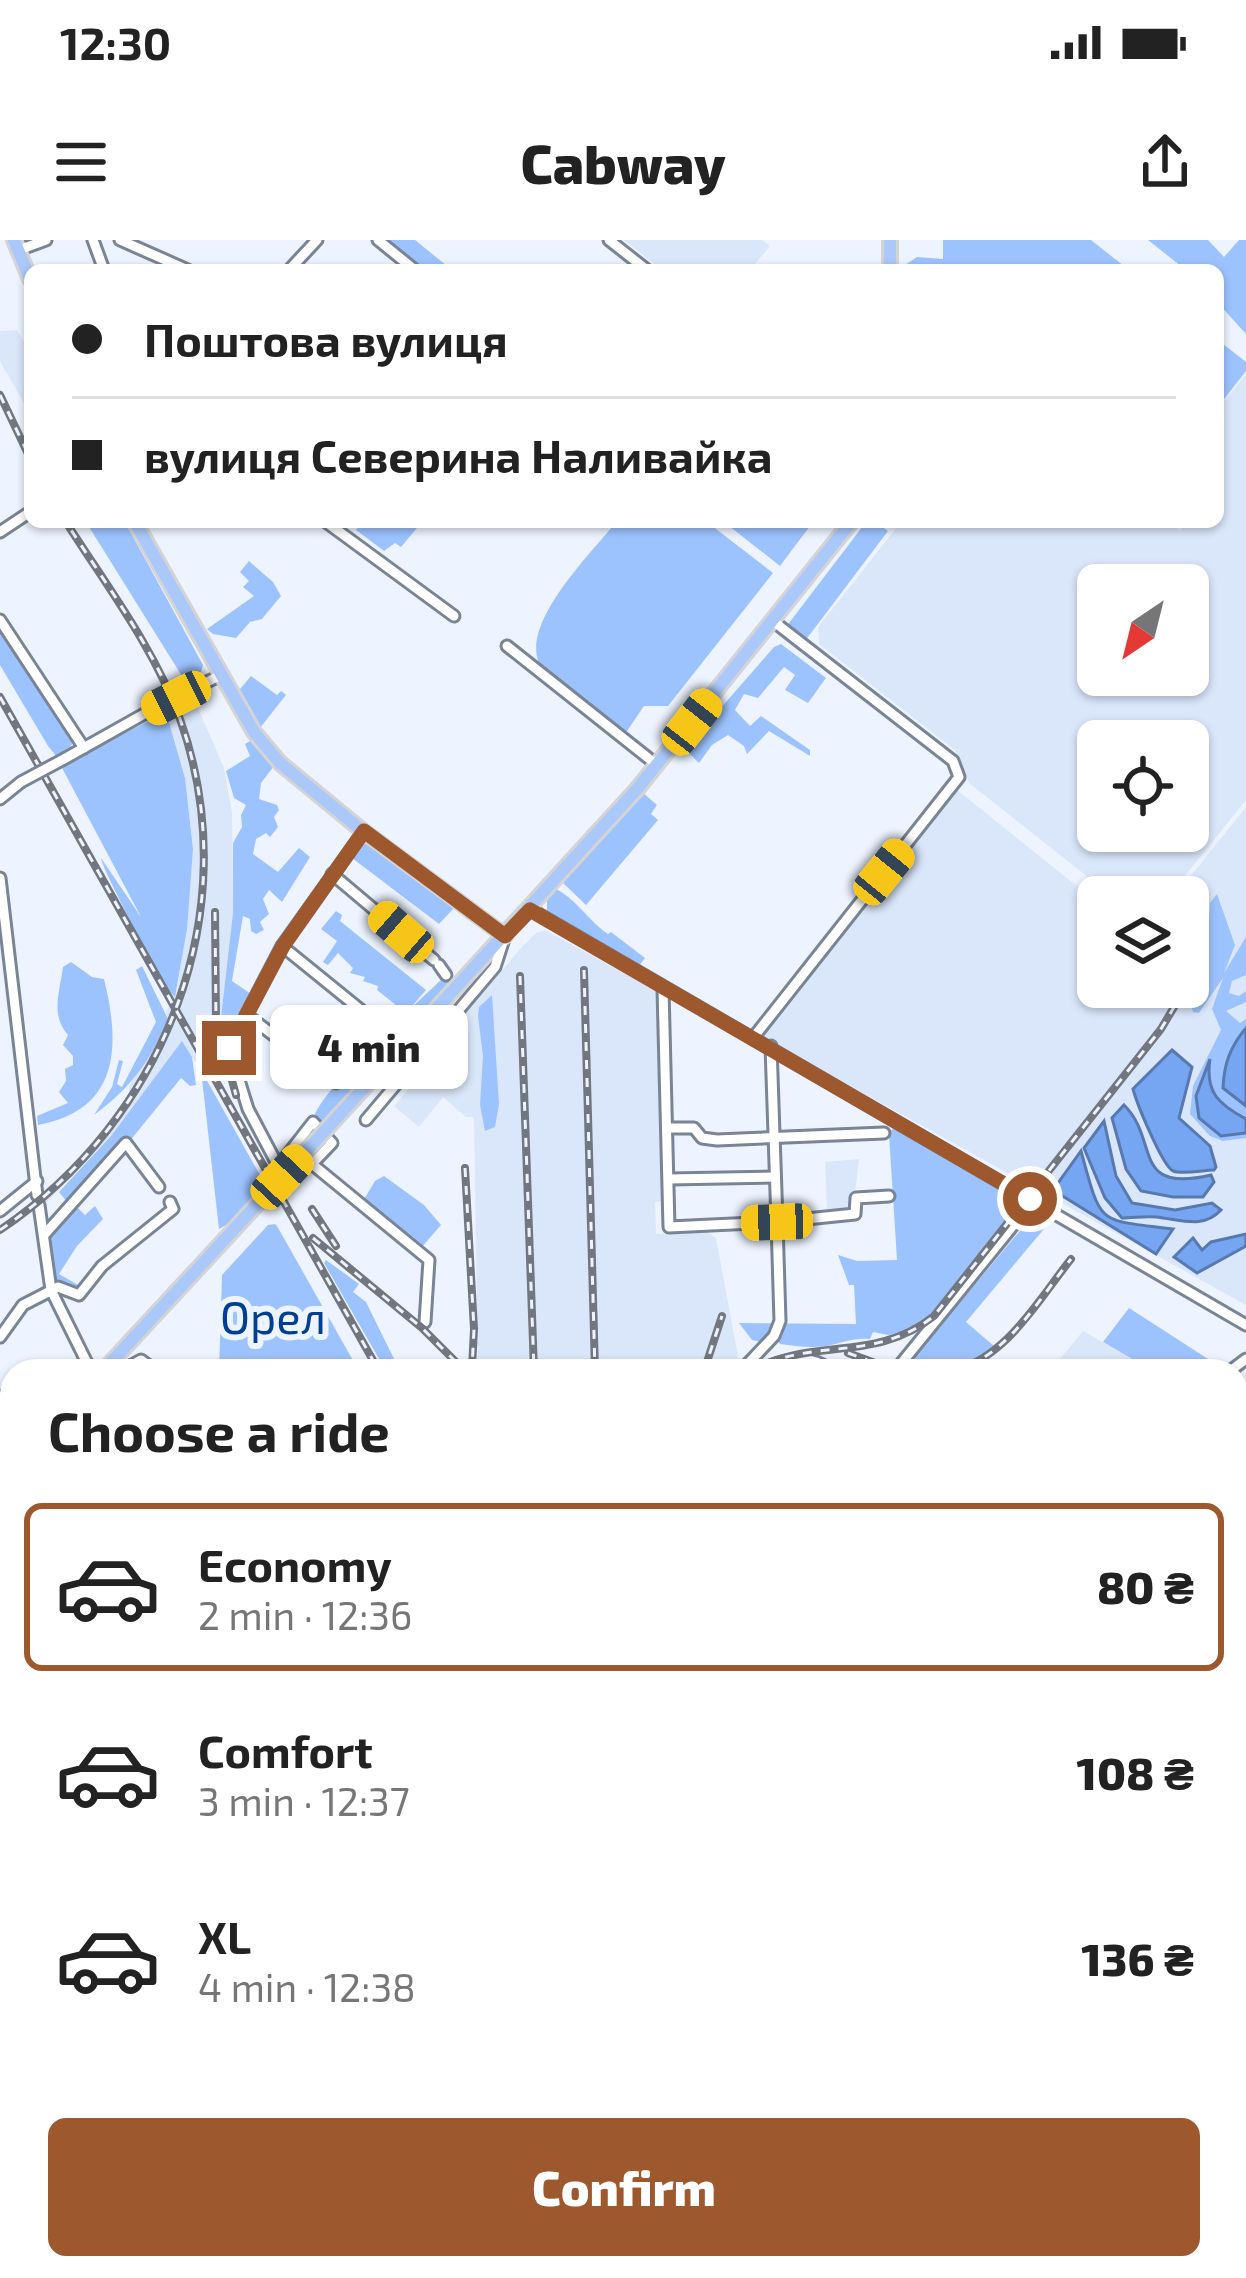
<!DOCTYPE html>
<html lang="en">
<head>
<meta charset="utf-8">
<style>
  :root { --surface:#fff; --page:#f2f2f2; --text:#222; --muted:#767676; --line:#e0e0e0; --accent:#9e582e }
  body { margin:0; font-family:"Exo 2",sans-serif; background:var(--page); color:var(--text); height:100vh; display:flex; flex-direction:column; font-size:45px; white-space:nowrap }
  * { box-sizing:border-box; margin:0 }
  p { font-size:39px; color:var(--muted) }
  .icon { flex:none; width:66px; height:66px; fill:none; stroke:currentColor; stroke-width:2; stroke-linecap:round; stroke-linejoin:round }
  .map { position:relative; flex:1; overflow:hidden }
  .sheet { position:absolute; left:0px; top:1119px; width:1248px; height:921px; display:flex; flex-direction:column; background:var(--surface); border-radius:36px 36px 0 0; box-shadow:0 3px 9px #0004 }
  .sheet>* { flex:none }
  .top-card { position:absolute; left:24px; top:24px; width:1200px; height:264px; border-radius:18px; box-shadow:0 3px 9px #0004; display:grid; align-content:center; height:264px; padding:0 48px; background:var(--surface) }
  .needle { width:78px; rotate:215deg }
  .fabs { position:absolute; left:1077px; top:324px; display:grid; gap:24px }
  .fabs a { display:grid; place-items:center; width:132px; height:132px; border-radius:18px; background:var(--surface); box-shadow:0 3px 9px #0004; font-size:60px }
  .end { position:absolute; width:54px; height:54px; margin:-27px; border:15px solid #9e582e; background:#fff; box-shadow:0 0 0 6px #fff }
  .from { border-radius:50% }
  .bubble { position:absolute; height:84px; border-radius:18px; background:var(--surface); box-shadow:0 3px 9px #0004; font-size:39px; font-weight:800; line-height:84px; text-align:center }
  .car { position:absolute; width:36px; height:72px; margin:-36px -18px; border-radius:15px; box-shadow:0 0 9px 3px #0007; background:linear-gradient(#f5c518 24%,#345 0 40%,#f5c518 0 76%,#345 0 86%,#f5c518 0) }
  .top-card b { display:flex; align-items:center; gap:42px; height:114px; font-size:45px }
  .top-card b+b { border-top:3px solid var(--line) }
  .top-card i { width:30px; height:30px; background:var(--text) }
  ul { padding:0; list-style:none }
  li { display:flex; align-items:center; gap:36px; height:168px; margin:0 24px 18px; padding:0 24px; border:6px solid transparent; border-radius:18px }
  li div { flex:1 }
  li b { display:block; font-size:45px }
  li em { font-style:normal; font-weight:800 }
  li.selected { border-color:var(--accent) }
  li>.icon { width:108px; height:108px; stroke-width:1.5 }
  h2 { padding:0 48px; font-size:54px; line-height:144px }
  .cta { display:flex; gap:24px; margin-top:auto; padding:24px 48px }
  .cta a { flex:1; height:138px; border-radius:18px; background:var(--accent); color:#fff; font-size:48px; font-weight:800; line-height:138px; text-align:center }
  .status { display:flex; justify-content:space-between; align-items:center; height:84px; padding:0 60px; background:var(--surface); direction:ltr }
  .status svg { height:33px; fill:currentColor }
  header { display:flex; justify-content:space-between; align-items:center; height:156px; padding:0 48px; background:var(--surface); font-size:54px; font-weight:800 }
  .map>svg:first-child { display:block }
</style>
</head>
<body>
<div class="status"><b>12:30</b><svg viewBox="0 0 49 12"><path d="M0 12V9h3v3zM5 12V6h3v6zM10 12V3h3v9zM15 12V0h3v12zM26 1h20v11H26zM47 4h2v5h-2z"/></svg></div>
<header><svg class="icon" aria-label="menu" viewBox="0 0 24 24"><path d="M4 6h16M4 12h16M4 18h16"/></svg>Cabway<svg class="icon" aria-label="share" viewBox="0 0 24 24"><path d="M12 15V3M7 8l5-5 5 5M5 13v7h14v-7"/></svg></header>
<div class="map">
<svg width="1246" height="2038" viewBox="0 0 1246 2038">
  <rect width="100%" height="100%" fill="#edf4ff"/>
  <g fill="#dae7fb" fill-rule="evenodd">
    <polygon points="624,0 762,0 770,6 750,30 662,30"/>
    <polygon points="17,90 30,112 30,174 0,121 0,91"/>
    <path d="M1246,134V560L1168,657H1113L969,543L956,511L819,404L818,387L901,282H1168L1180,291L1187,282H1218V169ZM1098,345H1188V435H1098ZM1098,501H1188V591H1098Z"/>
    <polygon points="192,454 224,528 232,573 233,673 221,777 225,805 201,830 182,802 111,896 40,969 39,957 81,917 129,856 129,846 159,801 168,779 166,771 178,748 193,608 185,538 166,472"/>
    <polygon points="956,549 1098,663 1098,747 1188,747 1188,657 1174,657 1246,567 1246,1065 760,796"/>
    <polygon points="545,690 656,751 660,758 663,954 663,961 655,962 656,994 706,991 716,998 738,1116 735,1131 478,1131 474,877 466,877 443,857 419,887 394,866 418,838 412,831 430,808 435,810 520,709 536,693"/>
    <polygon points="859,919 853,971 827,974 825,922"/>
    <polygon points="1083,1091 1153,1131 1050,1131"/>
    <polygon points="509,2028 687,2028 682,2038 499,2038"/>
  </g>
  <g fill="#9dc3fe">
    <polygon points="378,0 415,0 452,30 415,30"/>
    <polygon points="943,0 1091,0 1129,30 905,30 905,25 917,17 943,19"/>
    <polygon points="1148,0 1208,0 1224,17 1239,0 1246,0 1246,94 1218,63 1218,30 1186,30"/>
    <polygon points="1218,100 1246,122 1246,131 1218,167"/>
    <polygon points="86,282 125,282 203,425 201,432 185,441"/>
    <polygon points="363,282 422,282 401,307 395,303 384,311 356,290"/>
    <path d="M616,282H707L773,333L668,466H644L625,494C599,474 564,455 544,431C511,391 592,313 616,282Z"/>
    <polygon points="724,282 813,282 780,326"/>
    <polygon points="866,282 876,282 888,291 805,401 786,387"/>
    <polygon points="249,321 273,342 281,356 262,379 250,382 236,398 213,394 207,389 254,356 243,347 249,341 240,332"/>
    <polygon points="0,383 71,497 72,504 66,515 57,517 48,506 0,425"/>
    <polygon points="781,404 826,438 808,463 785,450 795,435 784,427 758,458 744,454 735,470 750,486 761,476 810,510 810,516 769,491 747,514 744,506 728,495 712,505 699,523 685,509 774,407"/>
    <polygon points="251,436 277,455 281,451 286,455 256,493 235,455"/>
    <path d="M166,472L185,538L193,609L187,689L175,757C164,748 101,627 101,618L141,677L61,526Z"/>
    <polygon points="250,501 274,526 261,543 259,559 277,565 279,570 274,577 278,587 270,597 266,593 256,599 253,614 278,632 299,608 310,617 282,662 269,650 263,659 269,674 260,682 264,690 256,694 251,691 250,679 243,676 232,741 251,754 243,774 221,777 233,673 233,603 242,587 241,575 246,565 234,558 226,531 250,516 245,504"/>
    <polygon points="642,552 657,565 651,574 658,580 586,665 562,642"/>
    <polygon points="364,602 454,667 455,667 439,684 352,618"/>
    <path d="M556,649C576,659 589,681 608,694L611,692L645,718L639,726L547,673V661Z"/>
    <path d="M1217,654L1235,705L1224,733L1246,697V735L1232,741L1229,753L1239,756L1246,751V762L1226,771L1240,783L1246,779V788L1235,801L1230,855L1246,866V879C1220,865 1206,854 1209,824L1196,856L1232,896L1246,893V898L1223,901L1210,896L1190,874L1193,846L1221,790L1212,769L1223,738L1199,773L1193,772L1190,761L1207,718L1210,663Z"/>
    <polygon points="336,671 342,675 340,681 426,750 406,773 377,750 378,746 363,741 365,737 350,733 353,728 338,713 328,725 323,722 337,701 321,689"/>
    <path d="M71,722L92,737L104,739C121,807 119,870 38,885L37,876L68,863L59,852L66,841L65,829L73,825V816L63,805L68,795C50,775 60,751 63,727Z"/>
    <path d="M142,726L168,779C151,820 130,849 94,875L112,847L119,820L123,821L117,844L122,847L156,782L136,730Z"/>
    <path d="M446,735L456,740L321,884L313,882C313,855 421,760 446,735Z"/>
    <polygon points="492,755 499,864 495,887 485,891 480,865 483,816 478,776 479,767"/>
    <polygon points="182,801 192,817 196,845 190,846 181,838 129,902 68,963 59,952 111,896"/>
    <polygon points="201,830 265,944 230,983 219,989"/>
    <path d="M893,888L1021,962L919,1091L888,1095L873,1092L870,1099C853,1098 846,1102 831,1105C814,1109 796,1106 780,1104L774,1096L762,1102L752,1100L739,1083L856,1084L854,1045H849L838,1015L857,1021L897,1020L889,894Z"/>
    <polygon points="384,936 424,965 441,985 421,1008 363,961 375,941"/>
    <polygon points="72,962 85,975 95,966 103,979 77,1006 59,1034 87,1050 51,1050 44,995"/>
    <path d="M1034,974L1049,983L966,1082L994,1106C968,1129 938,1134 904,1129Z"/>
    <polygon points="275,984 277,986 359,1131 219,1131 222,1035 268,985"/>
    <polygon points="326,1020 359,1044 353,1052 366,1062 400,1131 386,1131 324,1023"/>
    <polygon points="1129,1068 1219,1126 1225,1131 1153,1131 1103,1102"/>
    <polygon points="1236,1178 1246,1183 1246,1302 1236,1314"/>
    <polygon points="0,1773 3,1779 12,1782 12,1879 4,1883 0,1880"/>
  </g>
  <g fill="#76a5f1" stroke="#5779b0" stroke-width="3">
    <path d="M1246,788V866L1223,848C1224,824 1230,807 1246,788Z"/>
    <path d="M1172,810L1192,827L1179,878L1210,906L1216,927L1214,930C1202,930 1184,935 1173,931C1162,925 1137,864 1133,849Z"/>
    <path d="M1210,819C1205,852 1218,864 1246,879V893L1221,896L1199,878L1196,856Z"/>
    <path d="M1124,865C1160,900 1130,954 1211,935L1214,942L1203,957H1173L1141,951L1126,929L1112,878Z"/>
    <path d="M1104,881L1116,936L1132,963L1175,970L1212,963L1221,970C1204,988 1185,981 1163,978C1150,975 1136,978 1122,978L1105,958L1084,908Z"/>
    <path d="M1081,911C1102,988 1097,979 1173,989L1156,1014L1053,950Z"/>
    <polygon points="1246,994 1246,1006 1197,1033 1174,1017 1193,998 1202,1010 1211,1002"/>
  </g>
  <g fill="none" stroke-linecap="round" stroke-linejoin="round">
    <polyline stroke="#76a5f1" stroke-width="9" points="720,2028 723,2038"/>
    <defs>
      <g id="minor">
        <polyline points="93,0 104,30"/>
        <polyline points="120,0 188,30"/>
        <polyline points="378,0 415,30"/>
        <polyline points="609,0 647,30"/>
        <polyline points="19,10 46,0"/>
        <polyline points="289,30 317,0"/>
        <polyline points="326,282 454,376"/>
        <polyline points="0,292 27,274"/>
        <polyline points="0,380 84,508"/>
        <polyline points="507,406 657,525"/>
        <polyline points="199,446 221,435"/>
        <polyline points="64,519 153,469"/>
        <polyline points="0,559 21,542"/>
        <polyline points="364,591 282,706 229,808 248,869 276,922 281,923 313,882 332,903 312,924 429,1020 425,1082"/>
        <polyline points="332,634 434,720"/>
        <polyline points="0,638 37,955"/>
        <polyline points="530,669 1246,1085"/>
        <polyline points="282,706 388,792"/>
        <polyline points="439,725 446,735"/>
        <polyline points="663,749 669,987 777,982 771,806"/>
        <polyline points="247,775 336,843"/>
        <polyline points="753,798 959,537 953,521 773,381"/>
        <polyline points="366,880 495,727 505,696"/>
        <polyline points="669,888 694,888 702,898 717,900 884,893"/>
        <polyline points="669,939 775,937"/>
        <polyline points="39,965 51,1050 91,1131"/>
        <polyline points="0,971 37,941"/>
        <polyline points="44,995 126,903 159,947"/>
        <polyline points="0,1097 23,1065 58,1047 79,1055 102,1026 173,969 170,962"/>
        <polyline points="121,1131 141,1120 156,1131"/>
        <polyline points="741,1131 774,1096 780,1081 777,982 855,974 856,958 889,956"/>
        <path d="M758,1131C784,1119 809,1112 832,1131"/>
        <polyline points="895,1131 1033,961"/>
        <polyline points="1230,1131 1246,1119"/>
        <polyline points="0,1156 12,1161"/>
        <polyline points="0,1269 12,1276"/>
        <polyline points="2,1454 12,1464"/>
        <polyline points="0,1577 12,1569"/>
        <polyline points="0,1623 12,1612"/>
        <polyline points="1236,1634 1246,1642"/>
        <polyline points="1236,1716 1246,1724"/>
        <polyline points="1236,1763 1246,1751"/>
        <polyline points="0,1788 12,1787"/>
        <polyline points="0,1920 12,1927"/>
        <polyline points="0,1948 12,1930"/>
        <polyline points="166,2028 181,2038"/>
        <polyline points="428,2028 434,2038"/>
        <polyline points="844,2028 845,2038"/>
        <polyline points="59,2038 68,2028"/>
        <polyline points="297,2038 308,2028"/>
        <polyline points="689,2038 694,2028"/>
        <polyline points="985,2038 995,2028"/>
      </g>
      <g id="major">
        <polyline points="14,0 30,39"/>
        <polyline points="890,30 890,0"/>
        <polyline points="135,282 254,492 280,523 359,588 505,696"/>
        <polyline points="343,871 638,548 851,282"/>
        <polyline points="103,1131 191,1036"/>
        <polyline points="0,1242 12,1229"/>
      </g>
    </defs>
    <use href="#minor" stroke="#798494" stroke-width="15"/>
    <use href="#major" stroke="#d4d4d5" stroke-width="18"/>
    <use href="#minor" stroke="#fff" stroke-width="9"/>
    <use href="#major" stroke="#aac8fa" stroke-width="12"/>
    <defs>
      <g id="rail">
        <polyline points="0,155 30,218"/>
        <polyline points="0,457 379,1131"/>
        <polyline points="215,672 216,783 236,855"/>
        <polyline points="584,730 595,1131"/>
        <polyline points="520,736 534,1131"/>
        <polyline points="1188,744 1205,678"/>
        <polyline points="465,928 474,1089 472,1128"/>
        <polyline points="312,969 336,1006"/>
        <path d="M0,990C165,879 248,670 180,479C155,409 106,345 66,282"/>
        <polyline points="313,998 422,1088 465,1131"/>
        <polyline points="848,1113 897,1131"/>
        <polyline points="704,1131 722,1076"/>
        <path d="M752,1131C812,1096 874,1124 934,1076L1161,789L1186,747"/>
        <path d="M952,1131C1006,1119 1039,1059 1071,1019"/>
        <polyline points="1236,1965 1246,1982"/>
      </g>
    </defs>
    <use href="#rail" stroke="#72777f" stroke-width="8"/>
    <use href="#rail" stroke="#edf4ff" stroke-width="3" stroke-dasharray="9" stroke-linecap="butt"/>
    <defs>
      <g id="minor-bridge">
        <polyline points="153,469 199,446"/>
        <polyline points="21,542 64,519"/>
      </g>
      <polyline id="major-bridge" points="191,1036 343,871"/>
    </defs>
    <use href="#minor-bridge" stroke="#798494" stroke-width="15" stroke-linecap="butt"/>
    <use href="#major-bridge" stroke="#d4d4d5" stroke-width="18" stroke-linecap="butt"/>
    <use href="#minor-bridge" stroke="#fff" stroke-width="9"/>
    <use href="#major-bridge" stroke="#aac8fa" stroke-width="12"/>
  </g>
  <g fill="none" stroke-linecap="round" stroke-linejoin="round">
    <polyline stroke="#9e582e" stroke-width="15" points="229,808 283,706 364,591 505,696 530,670 1030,959"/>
  </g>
  <g text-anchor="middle" stroke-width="12" stroke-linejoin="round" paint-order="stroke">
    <g font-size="45" fill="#023e93" stroke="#edf4ff">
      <text x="273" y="1094">Орел</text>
    </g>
  </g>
</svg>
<div class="fabs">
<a><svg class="needle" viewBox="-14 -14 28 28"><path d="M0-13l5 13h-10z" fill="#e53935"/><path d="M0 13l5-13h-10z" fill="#767676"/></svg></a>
<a><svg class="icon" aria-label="locate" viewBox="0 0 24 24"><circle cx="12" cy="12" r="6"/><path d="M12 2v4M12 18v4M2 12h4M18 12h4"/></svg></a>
<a><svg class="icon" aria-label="layers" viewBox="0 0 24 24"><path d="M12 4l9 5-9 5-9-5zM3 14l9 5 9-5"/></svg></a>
</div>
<i class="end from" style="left:1030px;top:959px"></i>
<i class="end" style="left:229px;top:808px"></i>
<div class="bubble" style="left:270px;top:765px;width:198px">4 min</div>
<i class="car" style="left:176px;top:458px;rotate:243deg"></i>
<i class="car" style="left:692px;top:482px;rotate:38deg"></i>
<i class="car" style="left:884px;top:632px;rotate:39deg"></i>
<i class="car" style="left:401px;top:692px;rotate:311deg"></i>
<i class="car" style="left:282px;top:937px;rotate:43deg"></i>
<i class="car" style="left:777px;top:982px;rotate:268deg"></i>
<div class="top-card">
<b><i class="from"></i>Поштова вулиця</b>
<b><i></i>вулиця Северина Наливайка</b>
</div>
<section class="sheet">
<h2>Choose a ride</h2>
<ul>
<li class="selected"><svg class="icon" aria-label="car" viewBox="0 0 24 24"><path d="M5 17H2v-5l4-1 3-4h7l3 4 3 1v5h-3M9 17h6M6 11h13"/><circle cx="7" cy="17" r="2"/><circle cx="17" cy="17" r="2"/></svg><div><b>Economy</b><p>2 min · 12:36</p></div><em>80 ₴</em></li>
<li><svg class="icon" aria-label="car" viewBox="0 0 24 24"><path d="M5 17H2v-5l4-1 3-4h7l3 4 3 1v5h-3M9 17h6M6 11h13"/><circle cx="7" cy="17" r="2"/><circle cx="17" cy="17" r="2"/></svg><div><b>Comfort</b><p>3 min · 12:37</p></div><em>108 ₴</em></li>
<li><svg class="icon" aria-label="car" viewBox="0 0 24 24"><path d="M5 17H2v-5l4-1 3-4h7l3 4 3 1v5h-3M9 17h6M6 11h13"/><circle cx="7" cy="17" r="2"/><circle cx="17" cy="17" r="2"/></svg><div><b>XL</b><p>4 min · 12:38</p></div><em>136 ₴</em></li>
</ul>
<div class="cta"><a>Confirm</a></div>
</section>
</div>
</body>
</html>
